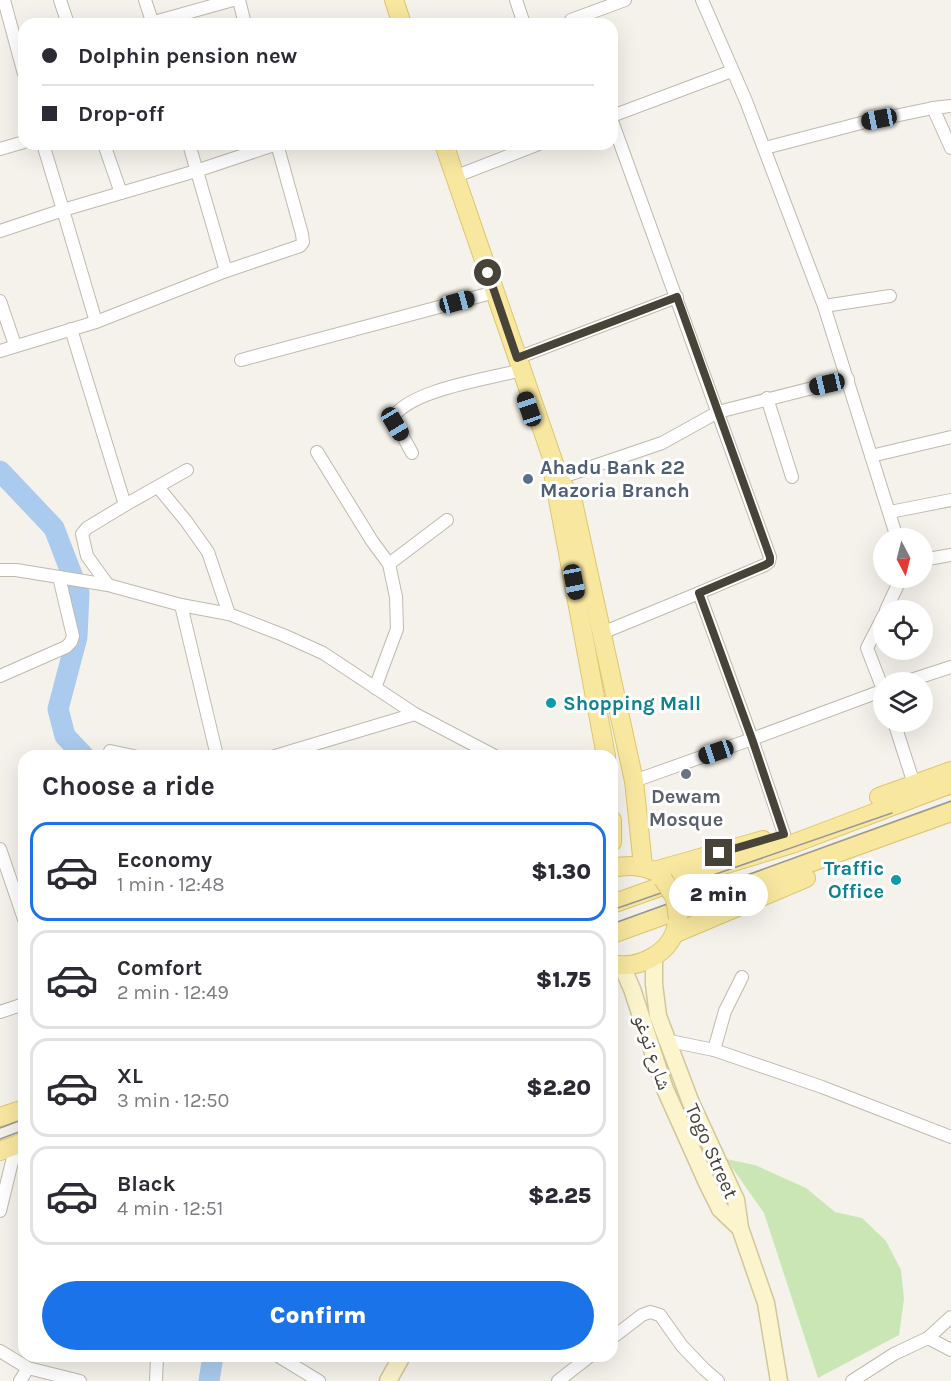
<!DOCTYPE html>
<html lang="en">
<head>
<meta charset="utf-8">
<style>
  :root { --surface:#fff; --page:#f2f2f3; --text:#2b2b33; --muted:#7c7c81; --line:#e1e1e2; --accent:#1a73e8 }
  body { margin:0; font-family:Karla,"Noto Naskh Arabic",sans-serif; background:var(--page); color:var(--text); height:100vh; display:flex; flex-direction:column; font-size:22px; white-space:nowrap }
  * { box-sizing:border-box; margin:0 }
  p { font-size:20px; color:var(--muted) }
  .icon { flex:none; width:33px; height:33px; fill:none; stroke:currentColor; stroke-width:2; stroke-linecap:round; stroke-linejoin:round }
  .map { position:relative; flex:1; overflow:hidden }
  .panel { position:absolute; left:18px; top:750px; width:600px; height:612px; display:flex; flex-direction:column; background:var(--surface); border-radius:18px; box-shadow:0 6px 24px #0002 }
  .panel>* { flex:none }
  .hud { position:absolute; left:18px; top:18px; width:600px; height:132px; border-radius:18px; box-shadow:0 6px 24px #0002; display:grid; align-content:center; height:132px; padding:0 24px; background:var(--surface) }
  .needle { width:39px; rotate:173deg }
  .tools { position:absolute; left:873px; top:528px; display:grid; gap:12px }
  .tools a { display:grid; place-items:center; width:60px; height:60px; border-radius:50%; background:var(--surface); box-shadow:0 6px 24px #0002; font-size:30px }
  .end { position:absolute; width:27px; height:27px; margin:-14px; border:8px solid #484338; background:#fff; box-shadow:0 0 0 3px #fff }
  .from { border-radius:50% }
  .bubble { position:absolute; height:42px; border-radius:21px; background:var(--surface); box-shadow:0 6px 24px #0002; font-size:20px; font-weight:800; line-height:42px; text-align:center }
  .car { position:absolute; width:18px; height:36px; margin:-18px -9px; border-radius:8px; box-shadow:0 0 4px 2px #0007; background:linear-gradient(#222 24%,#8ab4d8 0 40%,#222 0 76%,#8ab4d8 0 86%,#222 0) }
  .hud b { display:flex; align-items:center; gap:21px; height:57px; font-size:22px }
  .hud b+b { border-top:2px solid var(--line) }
  .hud i { width:15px; height:15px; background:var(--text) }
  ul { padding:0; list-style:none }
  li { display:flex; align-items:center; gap:18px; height:99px; margin:0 12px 9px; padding:0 12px; border:3px solid var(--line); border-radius:18px }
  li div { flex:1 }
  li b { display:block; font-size:22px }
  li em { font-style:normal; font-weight:800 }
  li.on { border-color:var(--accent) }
  li>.icon { width:54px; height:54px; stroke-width:1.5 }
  h2 { padding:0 24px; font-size:27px; line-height:72px }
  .primary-button { display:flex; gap:12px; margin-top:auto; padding:12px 24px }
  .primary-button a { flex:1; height:69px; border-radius:36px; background:var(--accent); color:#fff; font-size:24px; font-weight:800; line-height:69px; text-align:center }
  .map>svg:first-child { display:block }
</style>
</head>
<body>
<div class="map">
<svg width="951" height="1381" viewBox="0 0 951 1381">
  <rect width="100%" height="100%" fill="#f4f2ea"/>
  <polygon fill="#cbe6b5" points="726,1159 755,1165 806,1188 835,1212 862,1218 886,1241 901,1270 904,1299 899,1335 818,1378 764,1213"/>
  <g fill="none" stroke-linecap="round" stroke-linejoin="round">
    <g stroke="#aacbed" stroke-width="21">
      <polyline points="0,471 54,528 79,593 77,637 58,709 65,736 84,756"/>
      <polyline points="209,1381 213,1356"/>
    </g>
    <defs>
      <g id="street">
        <polyline points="4,0 24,74"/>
        <polyline points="60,0 68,24"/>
        <polyline points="145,0 153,24"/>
        <polyline points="239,0 245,24"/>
        <polyline points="516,0 524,24"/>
        <polyline points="702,0 746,101 824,306 897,538"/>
        <polyline points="571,20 625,0"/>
        <polyline points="147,24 233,0"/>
        <polyline points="933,108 951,106"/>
        <polyline points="612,116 732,71"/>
        <polyline points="612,121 770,557 769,562 765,565 699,593 752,739 784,834"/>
        <polyline points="43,144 63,210 196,171 277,144"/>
        <polyline points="104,144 121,193"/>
        <polyline points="189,144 226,271"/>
        <polyline points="765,148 861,123 933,108 951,148"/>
        <polyline points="0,149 24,142"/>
        <polyline points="454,177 539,144"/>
        <polyline points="0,231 63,210 96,322 226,271 300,246 303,242 302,234 277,144"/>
        <polyline points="0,301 15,345"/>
        <polyline points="824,306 890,296"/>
        <polyline points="71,329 125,505 187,470"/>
        <polyline points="0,351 96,322"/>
        <polyline points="517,358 677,297"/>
        <polyline points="241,360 495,292"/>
        <polyline points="767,398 792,477"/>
        <polyline points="317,452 372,541 389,564 396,597 397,629 375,688"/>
        <path d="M412,453L393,418C408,390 492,378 522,370"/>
        <polyline points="871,456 951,437"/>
        <polyline points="559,478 662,443 718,412 848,379"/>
        <polyline points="158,487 186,521 208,552 229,614"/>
        <polyline points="890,512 951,500"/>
        <polyline points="922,560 951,555"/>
        <polyline points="389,564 447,520"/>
        <polyline points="0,570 16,570 108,585 181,605 229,614 283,635 323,653 415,714 495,756"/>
        <polyline points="108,585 87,556 82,534 87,528 125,505"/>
        <polyline points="181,605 217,756"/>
        <polyline points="886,610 901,578"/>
        <polyline points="884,615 867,648 884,692"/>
        <polyline points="602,633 699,593"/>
        <polyline points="0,676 66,647 71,642 73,636 59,577"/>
        <polyline points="905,682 951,667"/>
        <polyline points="894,722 914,784"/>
        <polyline points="110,751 134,756"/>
        <polyline points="275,756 415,714"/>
        <polyline points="634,781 752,739 884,690"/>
        <polyline points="0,849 24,919"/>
        <polyline points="0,1012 24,1004"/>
        <polyline points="665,1040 714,1050 822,1087 951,1137"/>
        <polyline points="714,1050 725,1011 742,977"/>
        <polyline points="0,1211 16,1145"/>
        <polyline points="612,1338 642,1315 650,1312 660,1315 682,1346 704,1369 718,1381"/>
        <polyline points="928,1338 951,1350"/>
        <polyline points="0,1351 28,1368 80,1381"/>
        <polyline points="278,1356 319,1381"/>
        <polyline points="20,1381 28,1368"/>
        <polyline points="156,1381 157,1356"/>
        <polyline points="558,1381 590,1356"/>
        <polyline points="852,1381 894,1354 928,1338 951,1317"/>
      </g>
      <g id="secondary">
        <polyline points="654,958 654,984 658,1016 691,1103 736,1200 740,1228 766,1303 779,1381"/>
        <polyline points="622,966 632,989 665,1089 708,1185 720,1209 740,1228"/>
        <polyline points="388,1381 402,1356"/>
      </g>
      <g id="primary">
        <polyline points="394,0 402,24"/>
        <polyline points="444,144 559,478 573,502 634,781 643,866"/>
        <polyline points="554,478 606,756"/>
        <polyline points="879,797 951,771"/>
        <polyline points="612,820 612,842"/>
        <path d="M612,868C627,865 639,865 654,871"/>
        <polyline points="654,871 763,840"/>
        <polyline points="612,904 710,869 792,844 951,784"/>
        <polyline points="676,933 806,878"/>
        <polyline points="612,934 951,812"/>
        <path d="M612,964C640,970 673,952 677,923"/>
        <polyline points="0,1117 24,1109"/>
        <polyline points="0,1151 24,1142"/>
      </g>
    </defs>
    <use href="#street" stroke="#bfbaad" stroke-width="14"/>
    <use href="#secondary" stroke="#d1c79c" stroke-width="19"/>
    <use href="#primary" stroke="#ddc66f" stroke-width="20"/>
    <use href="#street" stroke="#fff" stroke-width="12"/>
    <use href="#secondary" stroke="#fcf4cc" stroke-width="16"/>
    <use href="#primary" stroke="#f8e79f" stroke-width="18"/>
    <g stroke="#989898" stroke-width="1.5">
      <polyline points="612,910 892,813"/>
      <polyline points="612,924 951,801"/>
      <polyline points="0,1128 24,1119"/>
      <polyline points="0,1139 24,1130"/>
    </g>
    <defs>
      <polyline id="primary-bridge" points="663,879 675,898 678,918"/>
    </defs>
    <use href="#primary-bridge" stroke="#ddc66f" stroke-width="20" stroke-linecap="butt"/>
    <use href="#primary-bridge" stroke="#f8e79f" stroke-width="18"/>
  </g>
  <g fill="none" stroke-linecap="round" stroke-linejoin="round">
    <polyline stroke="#484338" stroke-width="8" points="488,273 517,358 677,297 770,557 770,562 765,565 699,593 752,739 784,834 719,853"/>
  </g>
  <circle fill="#5c6f8a" stroke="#fff" stroke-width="2" cx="528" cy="479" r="6"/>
  <g fill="#0f9aa8" stroke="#fff" stroke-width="2">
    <circle cx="551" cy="703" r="6"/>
    <circle cx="896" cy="880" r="6"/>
  </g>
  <circle fill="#6b7280" stroke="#fff" stroke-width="2" cx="686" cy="774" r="6"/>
  <g text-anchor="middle" stroke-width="6" stroke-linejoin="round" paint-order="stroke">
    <g font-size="20" font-weight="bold" fill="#4e5e75" stroke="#fff" text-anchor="start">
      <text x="540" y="474">Ahadu Bank 22<tspan x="540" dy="23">Mazoria Branch</tspan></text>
    </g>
    <g font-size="20" font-weight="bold" fill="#0d838f" stroke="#fff" text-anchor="start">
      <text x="563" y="710">Shopping Mall</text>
      <text x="884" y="875" text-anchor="end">Traffic<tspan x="884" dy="23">Office</tspan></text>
    </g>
    <g font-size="20" font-weight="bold" fill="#5b616d" stroke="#fff">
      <text x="686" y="803">Dewam<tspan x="686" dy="23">Mosque</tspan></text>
    </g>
    <g font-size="20" fill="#484338" stroke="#fff">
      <text transform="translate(653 1052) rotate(71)" y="7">شارع توغو</text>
      <text transform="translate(712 1151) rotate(66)" y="7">Togo Street</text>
    </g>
  </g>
</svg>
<div class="tools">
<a><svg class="needle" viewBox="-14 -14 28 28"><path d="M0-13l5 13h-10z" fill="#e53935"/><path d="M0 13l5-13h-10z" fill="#7c7c81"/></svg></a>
<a><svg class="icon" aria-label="locate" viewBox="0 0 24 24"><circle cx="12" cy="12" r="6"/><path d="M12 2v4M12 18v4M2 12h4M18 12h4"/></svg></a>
<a><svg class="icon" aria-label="layers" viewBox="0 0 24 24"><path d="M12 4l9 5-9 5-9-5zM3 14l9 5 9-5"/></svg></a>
</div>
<i class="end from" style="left:488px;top:273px"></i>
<i class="end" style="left:719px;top:853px"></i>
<div class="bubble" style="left:669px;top:874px;width:99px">2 min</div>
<i class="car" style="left:879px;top:119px;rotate:259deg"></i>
<i class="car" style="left:457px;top:302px;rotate:75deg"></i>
<i class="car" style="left:827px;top:384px;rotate:257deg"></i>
<i class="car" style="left:529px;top:409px;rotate:341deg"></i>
<i class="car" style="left:395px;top:424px;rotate:149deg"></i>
<i class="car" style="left:574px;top:582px;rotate:169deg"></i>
<i class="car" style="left:716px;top:752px;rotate:251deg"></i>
<div class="hud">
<b><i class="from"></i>Dolphin pension new</b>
<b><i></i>Drop-off</b>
</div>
<section class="panel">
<h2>Choose a ride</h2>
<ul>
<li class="on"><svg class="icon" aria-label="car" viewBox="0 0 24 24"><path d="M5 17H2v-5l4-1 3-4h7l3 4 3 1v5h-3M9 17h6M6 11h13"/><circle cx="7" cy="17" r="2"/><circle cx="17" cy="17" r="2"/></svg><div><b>Economy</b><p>1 min · 12:48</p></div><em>$1.30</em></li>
<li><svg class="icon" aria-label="car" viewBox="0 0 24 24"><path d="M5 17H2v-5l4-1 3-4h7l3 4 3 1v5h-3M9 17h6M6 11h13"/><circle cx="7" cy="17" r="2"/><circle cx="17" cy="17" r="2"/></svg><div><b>Comfort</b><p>2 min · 12:49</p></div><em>$1.75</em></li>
<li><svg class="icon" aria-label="car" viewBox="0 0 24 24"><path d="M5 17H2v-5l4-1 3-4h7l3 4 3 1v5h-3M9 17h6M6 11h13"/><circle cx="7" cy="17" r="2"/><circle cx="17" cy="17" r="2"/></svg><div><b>XL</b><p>3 min · 12:50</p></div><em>$2.20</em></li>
<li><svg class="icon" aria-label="car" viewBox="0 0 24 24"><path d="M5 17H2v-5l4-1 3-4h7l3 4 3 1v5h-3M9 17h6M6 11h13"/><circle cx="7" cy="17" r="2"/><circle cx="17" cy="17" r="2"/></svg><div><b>Black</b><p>4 min · 12:51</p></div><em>$2.25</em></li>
</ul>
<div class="primary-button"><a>Confirm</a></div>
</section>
</div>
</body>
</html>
